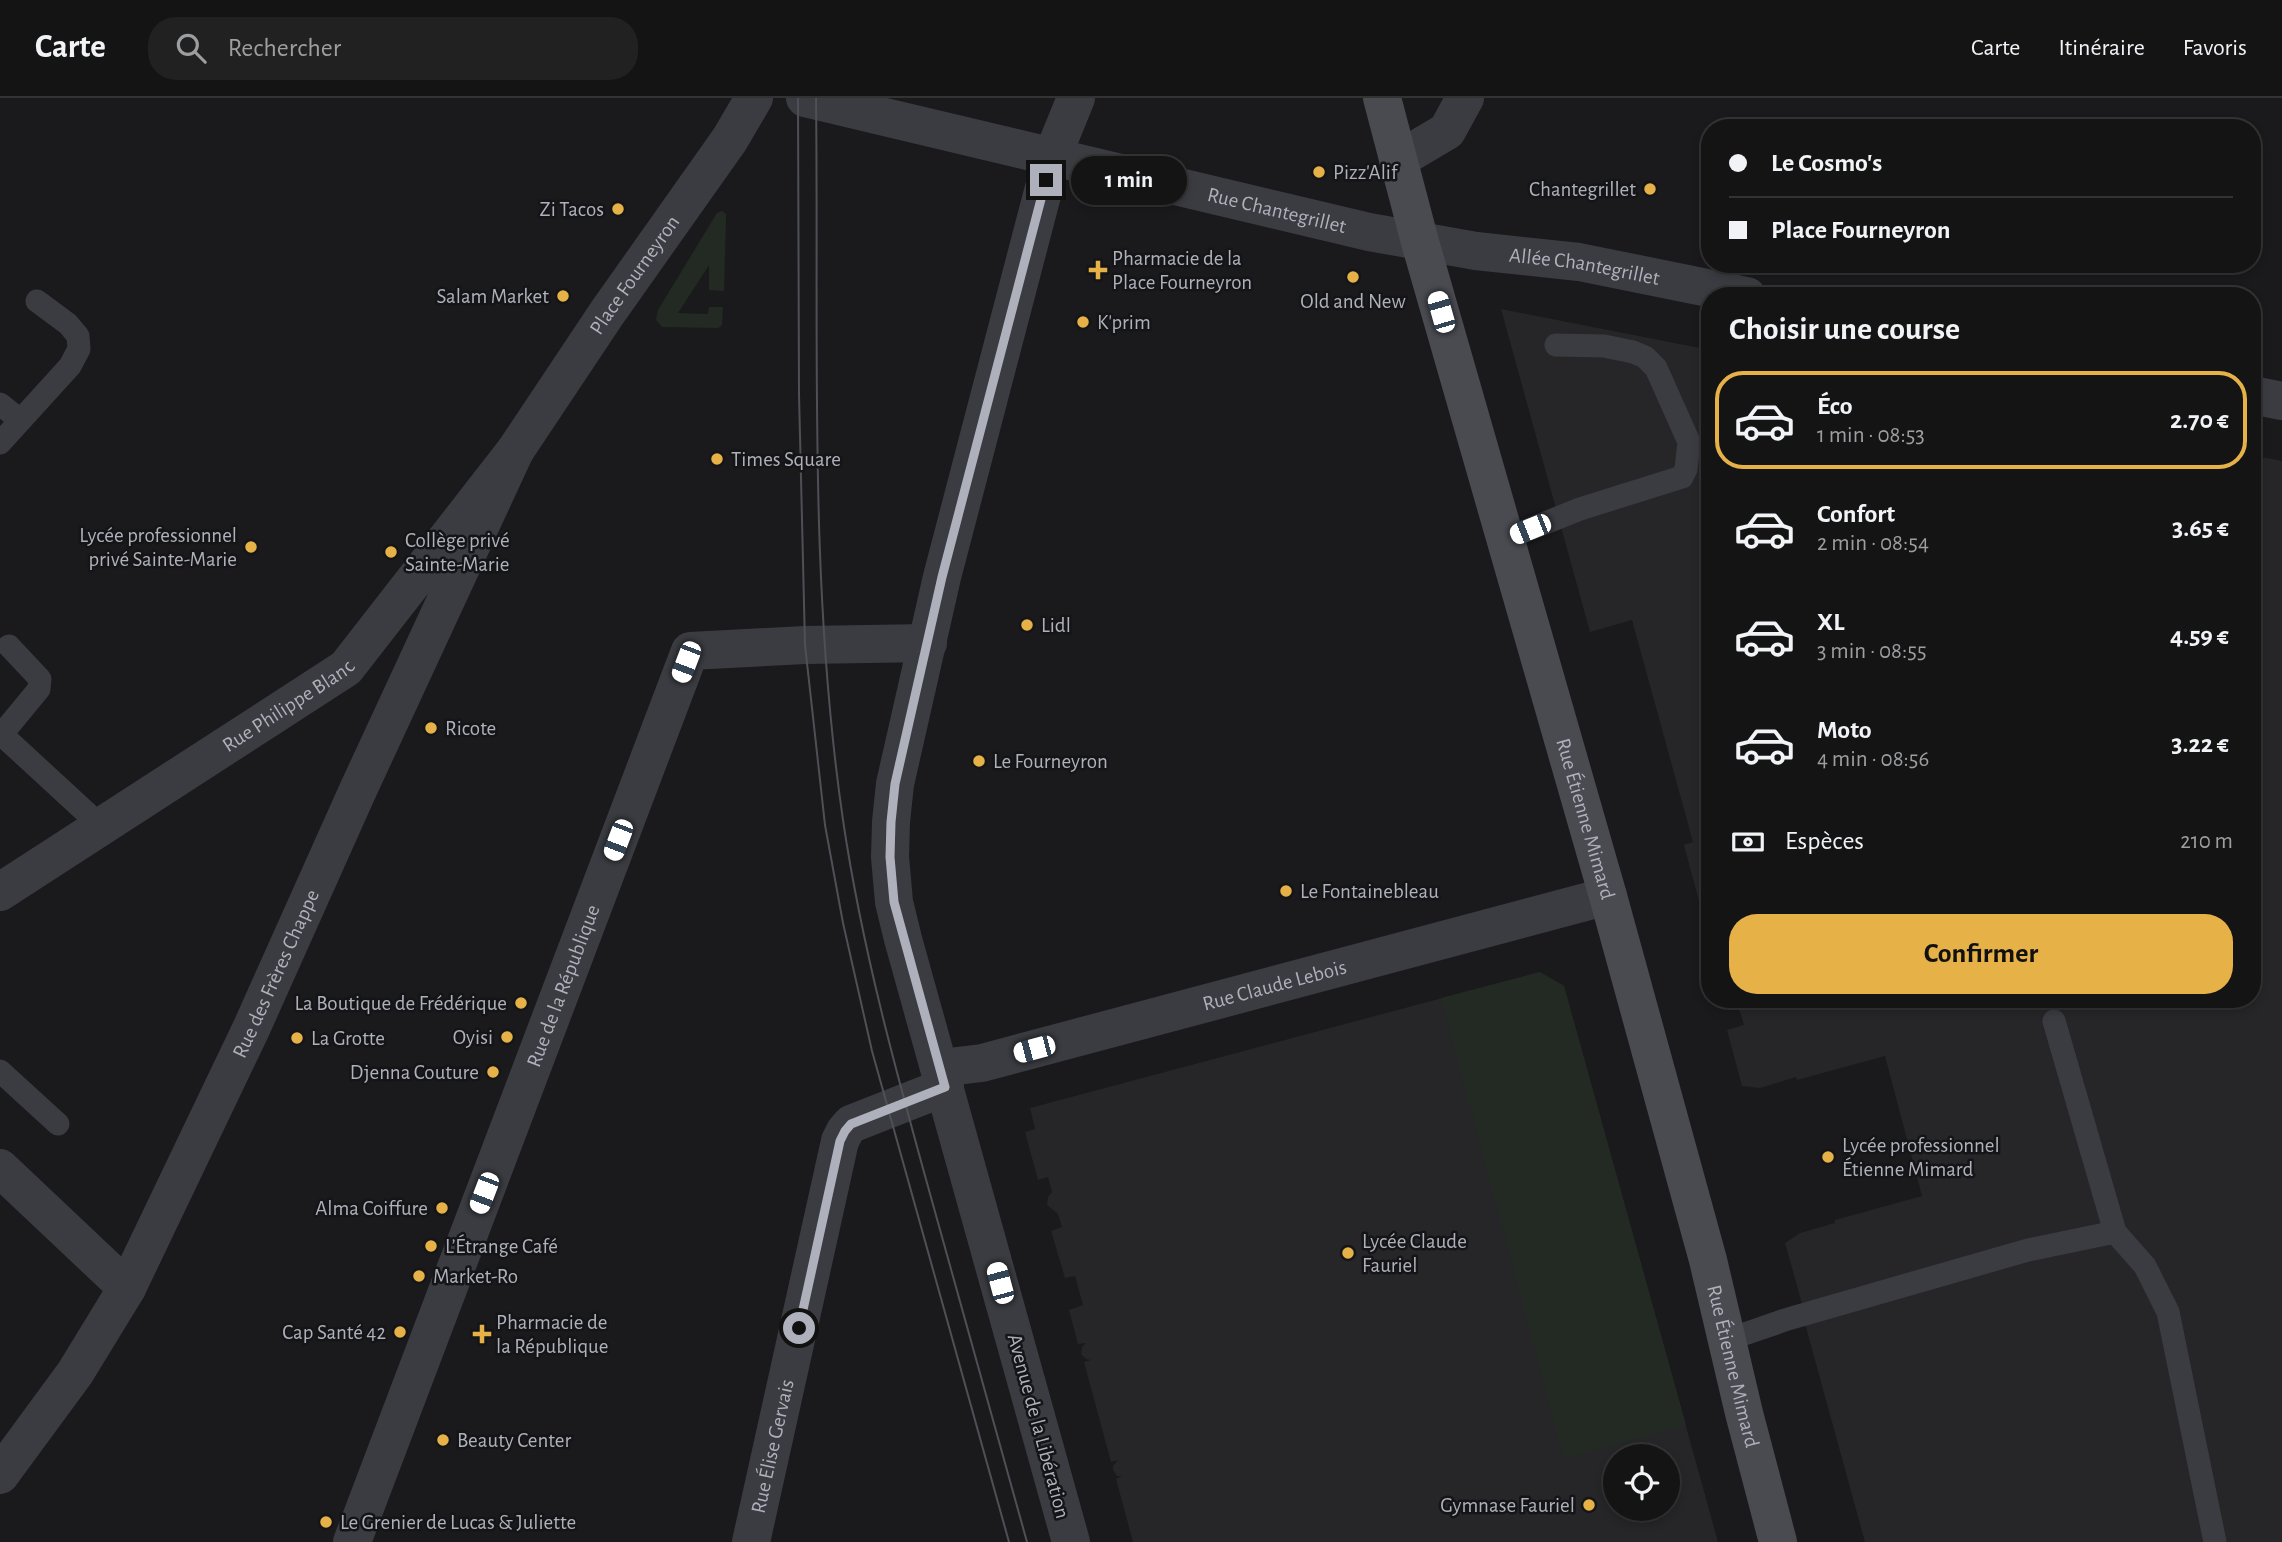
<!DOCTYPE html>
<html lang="fr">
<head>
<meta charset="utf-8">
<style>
  :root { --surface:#141415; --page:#212122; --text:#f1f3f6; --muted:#9d9ea0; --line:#333334; --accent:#e6b248 }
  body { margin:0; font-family:"Alegreya Sans",sans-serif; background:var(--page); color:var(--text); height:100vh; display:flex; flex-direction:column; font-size:26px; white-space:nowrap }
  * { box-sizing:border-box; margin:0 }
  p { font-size:23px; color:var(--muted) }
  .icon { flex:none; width:38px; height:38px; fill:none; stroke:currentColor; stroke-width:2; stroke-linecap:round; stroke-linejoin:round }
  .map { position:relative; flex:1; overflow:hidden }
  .sheet { position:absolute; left:1701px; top:189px; width:560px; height:721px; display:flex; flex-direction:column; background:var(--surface); border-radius:28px; box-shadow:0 4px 10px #0003,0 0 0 2px var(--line) }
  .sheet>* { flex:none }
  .banner { position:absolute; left:1701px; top:21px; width:560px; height:154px; border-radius:28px; box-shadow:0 4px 10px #0003,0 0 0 2px var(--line); display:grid; align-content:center; height:154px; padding:0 28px; background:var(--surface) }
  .fabs { position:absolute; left:1603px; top:1346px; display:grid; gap:14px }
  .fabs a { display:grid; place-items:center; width:77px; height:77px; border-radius:50%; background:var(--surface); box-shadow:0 4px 10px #0003,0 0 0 2px var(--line); font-size:35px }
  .end { position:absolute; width:32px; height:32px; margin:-16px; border:9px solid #aeb1bb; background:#111; box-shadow:0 0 0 4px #111 }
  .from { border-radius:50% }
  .bubble { position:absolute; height:49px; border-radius:24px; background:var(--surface); box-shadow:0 4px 10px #0003,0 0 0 2px var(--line); font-size:23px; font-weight:700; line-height:49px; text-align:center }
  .car { position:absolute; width:21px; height:42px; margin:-21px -10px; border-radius:9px; box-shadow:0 0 5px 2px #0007; background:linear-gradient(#fff 24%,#345 0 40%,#fff 0 76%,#345 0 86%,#fff 0) }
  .banner b { display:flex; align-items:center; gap:24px; height:66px; font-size:26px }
  .banner b+b { border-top:2px solid var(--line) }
  .banner i { width:18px; height:18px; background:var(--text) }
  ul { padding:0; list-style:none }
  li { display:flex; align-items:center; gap:21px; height:98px; margin:0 14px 10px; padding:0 14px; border:4px solid transparent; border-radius:28px }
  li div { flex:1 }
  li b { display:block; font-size:26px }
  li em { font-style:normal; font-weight:700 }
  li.selected { border-color:var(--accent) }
  li>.icon { width:63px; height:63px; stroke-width:1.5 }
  h2 { padding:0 28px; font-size:32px; line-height:84px }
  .pay { display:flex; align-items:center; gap:18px; height:77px; padding:0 28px; font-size:26px }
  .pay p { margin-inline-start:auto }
  .button { display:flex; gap:14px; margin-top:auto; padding:14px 28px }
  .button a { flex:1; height:80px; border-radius:28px; background:var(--accent); color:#111; font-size:28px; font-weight:700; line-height:80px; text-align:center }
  header { display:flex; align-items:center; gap:42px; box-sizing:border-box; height:98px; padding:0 35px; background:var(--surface); border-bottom:2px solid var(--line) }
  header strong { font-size:33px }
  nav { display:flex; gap:38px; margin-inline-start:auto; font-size:24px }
  .search { width:490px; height:63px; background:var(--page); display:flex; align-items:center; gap:18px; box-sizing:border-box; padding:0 24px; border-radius:28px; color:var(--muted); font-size:26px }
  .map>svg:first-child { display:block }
</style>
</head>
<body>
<header>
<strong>Carte</strong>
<div class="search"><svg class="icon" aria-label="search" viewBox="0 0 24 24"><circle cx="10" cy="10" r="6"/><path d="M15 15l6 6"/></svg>Rechercher</div>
<nav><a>Carte</a><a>Itinéraire</a><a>Favoris</a></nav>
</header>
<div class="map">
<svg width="2282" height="1444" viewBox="0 0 2282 1444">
  <rect width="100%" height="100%" fill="#1a1a1c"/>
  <g fill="#262629" fill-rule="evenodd">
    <polygon points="1501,211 1710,252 1710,805 1700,807 1684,747 1693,744 1632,522 1590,534"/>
    <polygon points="2252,357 2282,363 2282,1444 1865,1444 1807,1233 1801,1202 1785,1145 1800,1135 1835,1125 1835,1122 1922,1098 1885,958 1797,982 1796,979 1760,990 1742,988 1727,932 1744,927 1736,901 2252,901"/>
    <path d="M1540,874L1564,888L1718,1444H1133L1116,1381L1122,1378H1117L1113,1372V1368L1118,1362L1111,1364L1084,1264L1091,1262L1086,1261L1081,1256L1082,1249L1086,1245L1078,1246L1069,1212L1083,1207L1075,1178L1065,1180L1051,1133L1062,1129L1058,1116L1047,1107L1048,1099L1052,1094L1048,1079L1038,1082L1025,1034L1035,1031L1030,1010ZM1615,1358H1668V1410H1615Z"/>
  </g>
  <g fill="#222a23">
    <polygon points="722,113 726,116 726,120 724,193 709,192 709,167 678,215 708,216 709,209 723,209 722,227 718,230 662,229 656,222 658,212 717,115"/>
    <polygon points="1540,874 1564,888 1686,1327 1564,1361 1441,900"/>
  </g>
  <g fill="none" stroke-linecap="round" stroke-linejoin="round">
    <g stroke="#3b3c41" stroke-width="23">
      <polyline points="0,306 20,322"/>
      <polyline points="0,345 70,268 79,251 78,238 68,226 37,203"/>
      <polyline points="1505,441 1580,411 1682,379 1686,371 1689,344 1656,270 1645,259 1633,254 1604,248 1556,247"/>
      <polyline points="0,635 102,729"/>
      <polyline points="2,636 39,591 40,581 9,548"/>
      <polyline points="2054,923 2115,1134"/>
      <polyline points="0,973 58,1026"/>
      <polyline points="1727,1242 1788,1221 2028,1152 2115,1134 2145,1168 2168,1214 2215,1444"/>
    </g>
    <g stroke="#3b3c41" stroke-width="38">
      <path id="s1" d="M805,0L1369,134L1476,153L1579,164L1747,198"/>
      <polyline points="1398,62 1447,33 1465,0"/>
      <polyline points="2252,297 2282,303"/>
      <path id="s2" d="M0,794L346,570L515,353L607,215L730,41L754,0"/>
      <path id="s3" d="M940,970L982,965L1608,798"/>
      <polyline points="0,1070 127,1190"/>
      <path id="s4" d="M0,1377L75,1275L127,1190L251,931L358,692L515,353"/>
      <path id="s5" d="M352,1444L690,553L805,547L928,545"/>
      <path id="s6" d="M751,1444L840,1043L845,1033L851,1026L945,989"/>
      <polyline points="1071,1444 903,841 894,804 890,759 891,724 895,686 942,479 1052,59 1076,0"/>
    </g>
    <path stroke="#494b51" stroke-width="38" id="s7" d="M1382,0L1420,144L1608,798L1708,1162L1744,1315L1778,1444"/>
    <g stroke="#4e5056" stroke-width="2">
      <polyline points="798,0 799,296 805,547 825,727 843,825 872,953 1009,1444"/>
      <path d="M816,0C819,241 808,483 843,722C862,851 897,977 932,1103C964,1216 995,1330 1027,1444"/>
    </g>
  </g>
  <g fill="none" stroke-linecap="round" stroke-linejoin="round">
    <polyline stroke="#aeb1bb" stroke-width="9" points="799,1230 840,1043 845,1033 851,1026 945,989 894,804 890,759 891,724 895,686 942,479 1046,82"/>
  </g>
  <g fill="#e6b248" stroke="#151517" stroke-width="2.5">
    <circle cx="1319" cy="74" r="7"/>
    <circle cx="1650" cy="91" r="7"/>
    <circle cx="618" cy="111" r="7"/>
    <path d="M1094.5 161.5h7v7h7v7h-7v7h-7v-7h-7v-7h7z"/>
    <circle cx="1353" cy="179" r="7"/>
    <circle cx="563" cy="198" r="7"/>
    <circle cx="1083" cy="224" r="7"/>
    <circle cx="717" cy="361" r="7"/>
    <circle cx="251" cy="449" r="7"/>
    <circle cx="391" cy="454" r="7"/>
    <circle cx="1027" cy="527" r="7"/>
    <circle cx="431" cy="630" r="7"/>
    <circle cx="979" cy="663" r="7"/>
    <circle cx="1286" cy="793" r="7"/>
    <circle cx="521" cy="905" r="7"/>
    <circle cx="507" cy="939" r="7"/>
    <circle cx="297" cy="940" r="7"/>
    <circle cx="493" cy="974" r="7"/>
    <circle cx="1828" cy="1059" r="7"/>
    <circle cx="442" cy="1110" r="7"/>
    <circle cx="431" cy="1148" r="7"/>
    <circle cx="1348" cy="1155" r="7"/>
    <circle cx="419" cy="1178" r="7"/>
    <circle cx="400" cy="1234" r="7"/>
    <path d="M478.5 1225.5h7v7h7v7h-7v7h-7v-7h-7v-7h7z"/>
    <circle cx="443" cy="1342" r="7"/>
    <circle cx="1589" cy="1407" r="7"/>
    <circle cx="326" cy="1424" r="7"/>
  </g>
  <g text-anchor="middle" stroke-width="5" stroke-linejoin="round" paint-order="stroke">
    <g font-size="21" fill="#aeb1bb" stroke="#151517" text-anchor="start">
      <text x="1333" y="81">Pizz'Alif</text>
      <text x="1636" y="98" text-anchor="end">Chantegrillet</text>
      <text x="604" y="118" text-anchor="end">Zi Tacos</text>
      <text x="1112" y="167">Pharmacie de la<tspan x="1112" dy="24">Place Fourneyron</tspan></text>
      <text x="549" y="205" text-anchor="end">Salam Market</text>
      <text x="1353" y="210" text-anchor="middle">Old and New</text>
      <text x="1097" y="231">K'prim</text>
      <text x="731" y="368">Times Square</text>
      <text x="237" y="444" text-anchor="end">Lycée professionnel<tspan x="237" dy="24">privé Sainte-Marie</tspan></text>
      <text x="405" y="449">Collège privé<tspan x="405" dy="24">Sainte-Marie</tspan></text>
      <text x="1041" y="534">Lidl</text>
      <text x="445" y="637">Ricote</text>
      <text x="993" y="670">Le Fourneyron</text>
      <text x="1300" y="800">Le Fontainebleau</text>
      <text x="507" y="912" text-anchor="end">La Boutique de Frédérique</text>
      <text x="493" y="946" text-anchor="end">Oyisi</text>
      <text x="311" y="947">La Grotte</text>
      <text x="479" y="981" text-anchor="end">Djenna Couture</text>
      <text x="1842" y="1054">Lycée professionnel<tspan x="1842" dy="24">Étienne Mimard</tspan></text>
      <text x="428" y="1117" text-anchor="end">Alma Coiffure</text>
      <text x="1362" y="1150">Lycée Claude<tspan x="1362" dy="24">Fauriel</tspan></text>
      <text x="445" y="1155">L’Étrange Café</text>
      <text x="433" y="1185">Market-Ro</text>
      <text x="496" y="1231">Pharmacie de<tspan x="496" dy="24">la République</tspan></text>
      <text x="386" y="1241" text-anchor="end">Cap Santé 42</text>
      <text x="457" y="1349">Beauty Center</text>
      <text x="1575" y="1414" text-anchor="end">Gymnase Fauriel</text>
      <text x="340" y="1431">Le Grenier de Lucas &amp; Juliette</text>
    </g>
    <g font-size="21" fill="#aeb1bb" stroke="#151517">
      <text dy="7" stroke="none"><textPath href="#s1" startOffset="485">Rue Chantegrillet</textPath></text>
      <text dy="7" stroke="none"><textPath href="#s1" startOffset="798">Allée Chantegrillet</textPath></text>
      <text dy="7" stroke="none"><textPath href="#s2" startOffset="900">Place Fourneyron</textPath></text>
      <text dy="7" stroke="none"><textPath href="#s2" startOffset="343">Rue Philippe Blanc</textPath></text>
      <text dy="7" stroke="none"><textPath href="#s7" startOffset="749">Rue Étienne Mimard</textPath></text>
      <text dy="7" stroke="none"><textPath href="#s4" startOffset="574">Rue des Frères Chappe</textPath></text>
      <text dy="7" stroke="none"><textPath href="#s5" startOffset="595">Rue de la République</textPath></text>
      <text dy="7" stroke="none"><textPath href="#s3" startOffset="345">Rue Claude Lebois</textPath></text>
      <text dy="7" stroke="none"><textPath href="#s7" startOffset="1316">Rue Étienne Mimard</textPath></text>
      <text transform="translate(1039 1328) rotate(75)" y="7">Avenue de la Libération</text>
      <text dy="7" stroke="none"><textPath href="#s6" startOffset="98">Rue Élise Gervais</textPath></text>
    </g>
  </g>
</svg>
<div class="fabs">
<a><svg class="icon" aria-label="locate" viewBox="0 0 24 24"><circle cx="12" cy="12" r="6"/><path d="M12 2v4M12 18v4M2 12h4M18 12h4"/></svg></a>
</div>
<i class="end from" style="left:799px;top:1230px"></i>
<i class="end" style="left:1046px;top:82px"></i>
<div class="bubble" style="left:1071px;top:58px;width:116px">1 min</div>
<i class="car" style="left:1441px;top:214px;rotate:344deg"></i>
<i class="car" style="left:1530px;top:431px;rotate:248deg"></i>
<i class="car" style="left:686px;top:564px;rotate:201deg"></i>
<i class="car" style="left:618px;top:742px;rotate:201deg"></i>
<i class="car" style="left:1034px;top:951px;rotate:255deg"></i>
<i class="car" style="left:484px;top:1095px;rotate:201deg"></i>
<i class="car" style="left:1000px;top:1185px;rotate:345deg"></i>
<div class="banner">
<b><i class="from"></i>Le Cosmo's</b>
<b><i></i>Place Fourneyron</b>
</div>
<section class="sheet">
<h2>Choisir une course</h2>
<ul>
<li class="selected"><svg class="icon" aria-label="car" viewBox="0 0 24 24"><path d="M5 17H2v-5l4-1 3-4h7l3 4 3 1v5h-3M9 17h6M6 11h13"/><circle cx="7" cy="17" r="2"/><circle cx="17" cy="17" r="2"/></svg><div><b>Éco</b><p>1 min · 08:53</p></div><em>2.70 €</em></li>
<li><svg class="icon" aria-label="car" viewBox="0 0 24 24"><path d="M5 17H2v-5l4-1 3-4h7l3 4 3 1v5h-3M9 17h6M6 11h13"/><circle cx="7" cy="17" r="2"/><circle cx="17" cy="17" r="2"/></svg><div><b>Confort</b><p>2 min · 08:54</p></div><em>3.65 €</em></li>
<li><svg class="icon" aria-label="car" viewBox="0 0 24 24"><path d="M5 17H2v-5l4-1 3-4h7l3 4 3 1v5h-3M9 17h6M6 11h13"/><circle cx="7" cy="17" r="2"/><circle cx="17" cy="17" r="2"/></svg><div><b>XL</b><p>3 min · 08:55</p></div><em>4.59 €</em></li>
<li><svg class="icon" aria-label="car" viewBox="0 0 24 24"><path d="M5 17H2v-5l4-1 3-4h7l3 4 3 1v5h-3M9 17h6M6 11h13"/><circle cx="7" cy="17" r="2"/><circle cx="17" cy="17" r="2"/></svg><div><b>Moto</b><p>4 min · 08:56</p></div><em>3.22 €</em></li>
</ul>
<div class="pay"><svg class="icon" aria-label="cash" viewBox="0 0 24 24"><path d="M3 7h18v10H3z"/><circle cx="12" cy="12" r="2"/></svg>Espèces<p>210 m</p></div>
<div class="button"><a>Confirmer</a></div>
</section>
</div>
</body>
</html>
